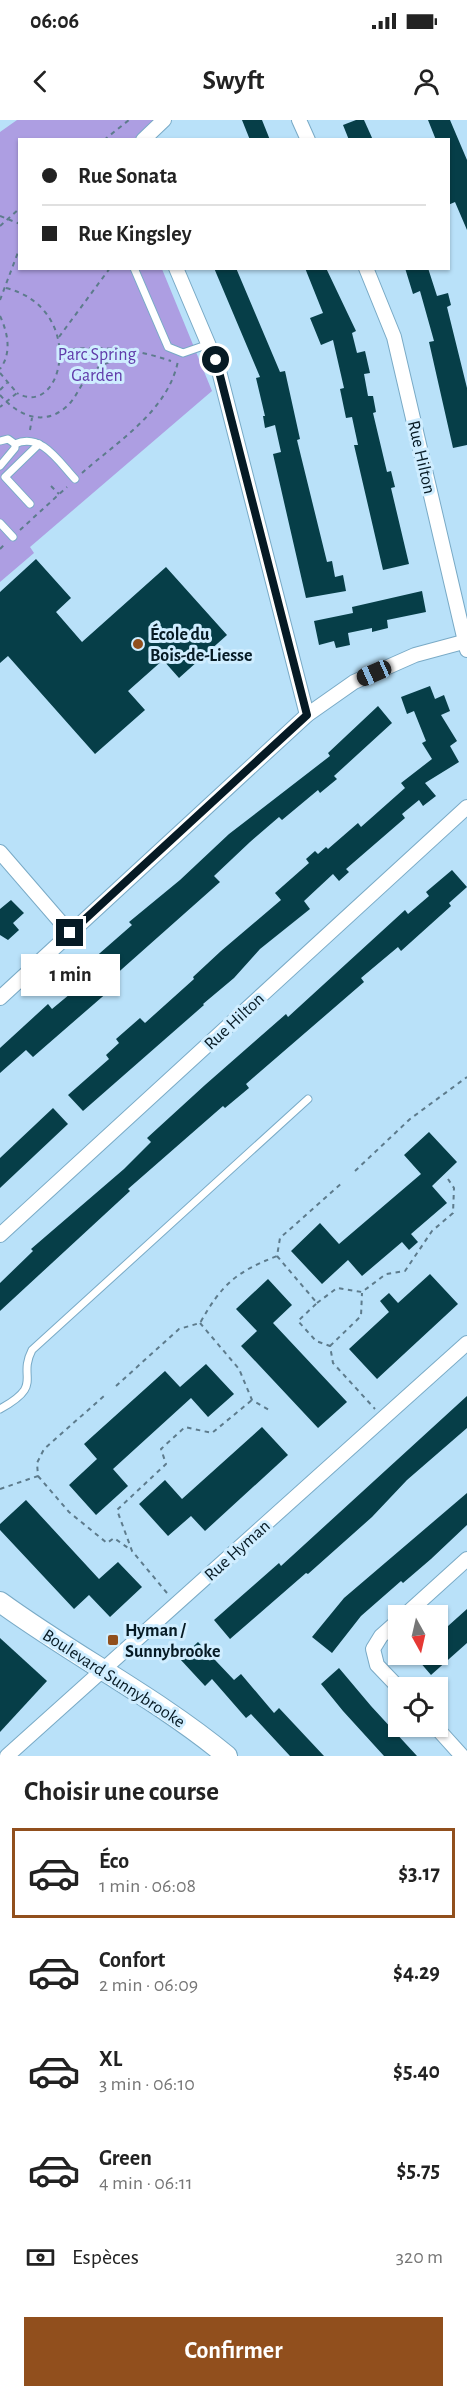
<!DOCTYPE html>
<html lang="fr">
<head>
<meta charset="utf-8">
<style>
  :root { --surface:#fff; --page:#f6f6f6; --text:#222; --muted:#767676; --line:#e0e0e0; --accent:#914f1d }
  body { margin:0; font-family:"Alegreya Sans",sans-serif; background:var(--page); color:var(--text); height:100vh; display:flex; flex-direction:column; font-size:22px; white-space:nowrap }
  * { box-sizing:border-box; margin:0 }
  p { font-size:20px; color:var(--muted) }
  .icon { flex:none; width:33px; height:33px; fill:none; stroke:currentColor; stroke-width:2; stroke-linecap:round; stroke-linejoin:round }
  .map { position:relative; height:1636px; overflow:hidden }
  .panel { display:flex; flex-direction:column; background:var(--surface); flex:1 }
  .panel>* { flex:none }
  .top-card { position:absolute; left:18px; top:18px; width:432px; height:132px; border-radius:0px; box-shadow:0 2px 4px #0004; display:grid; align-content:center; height:132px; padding:0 24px; background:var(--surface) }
  .needle { width:39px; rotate:172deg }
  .buttons { position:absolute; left:388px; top:1485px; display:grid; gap:12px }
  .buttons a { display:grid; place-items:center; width:60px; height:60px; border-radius:0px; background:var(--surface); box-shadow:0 2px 4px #0004; font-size:30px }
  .end { position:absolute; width:27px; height:27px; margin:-14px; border:8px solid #061a24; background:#fff; box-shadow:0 0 0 3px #fff }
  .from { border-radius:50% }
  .bubble { position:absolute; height:42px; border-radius:0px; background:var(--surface); box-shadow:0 2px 4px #0004; font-size:20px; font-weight:600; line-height:42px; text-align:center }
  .car { position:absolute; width:18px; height:36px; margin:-18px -9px; border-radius:8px; box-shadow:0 0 4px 2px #0007; background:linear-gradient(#222 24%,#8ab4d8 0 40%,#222 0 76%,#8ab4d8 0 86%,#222 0) }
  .top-card b { display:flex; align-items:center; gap:21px; height:57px; font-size:22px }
  .top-card b+b { border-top:2px solid var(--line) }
  .top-card i { width:15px; height:15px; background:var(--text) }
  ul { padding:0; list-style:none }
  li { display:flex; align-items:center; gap:18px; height:90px; margin:0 12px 9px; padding:0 12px; border:3px solid transparent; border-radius:0px }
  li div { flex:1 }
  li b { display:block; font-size:22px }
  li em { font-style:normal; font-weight:600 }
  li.active { border-color:var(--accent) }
  li>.icon { width:54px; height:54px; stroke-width:1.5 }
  h2 { padding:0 24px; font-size:27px; line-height:72px }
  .pay { display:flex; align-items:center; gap:15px; height:66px; padding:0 24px; font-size:22px }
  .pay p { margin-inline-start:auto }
  .action { display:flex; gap:12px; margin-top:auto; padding:12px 24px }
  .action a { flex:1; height:69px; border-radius:0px; background:var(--accent); color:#fff; font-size:24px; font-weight:600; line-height:69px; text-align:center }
  .status { display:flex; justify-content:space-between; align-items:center; height:42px; padding:0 30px; background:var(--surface); direction:ltr }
  .status svg { height:16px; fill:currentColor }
  header { display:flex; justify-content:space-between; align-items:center; height:78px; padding:0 24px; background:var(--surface); font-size:27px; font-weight:600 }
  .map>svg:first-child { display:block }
</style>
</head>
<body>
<div class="status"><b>06:06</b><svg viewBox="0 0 49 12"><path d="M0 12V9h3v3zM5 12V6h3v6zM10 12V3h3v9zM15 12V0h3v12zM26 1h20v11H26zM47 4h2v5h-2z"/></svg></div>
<header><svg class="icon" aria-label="back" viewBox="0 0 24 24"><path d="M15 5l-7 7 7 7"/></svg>Swyft<svg class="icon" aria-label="person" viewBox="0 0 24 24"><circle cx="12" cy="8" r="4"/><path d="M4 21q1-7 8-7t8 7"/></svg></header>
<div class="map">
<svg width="467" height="1636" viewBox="0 0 467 1636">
  <rect width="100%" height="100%" fill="#b9e1f9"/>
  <polygon fill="#ad9ee2" points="17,0 155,0 134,19 20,20 20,148 162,149 212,271 30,427 34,433 0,462 0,12"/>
  <g fill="#063e48">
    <polygon points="242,0 262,0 270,20 250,20"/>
    <polygon points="356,0 364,0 373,20 349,20 343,5"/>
    <polygon points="428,0 450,0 467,40 467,110 455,82 448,85 448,20 436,20"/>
    <polygon points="214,148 236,148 280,252 285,251 300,319 297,320 327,442 332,441 335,457 343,455 346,471 306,478 273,334 281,332 275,305 265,308 263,296 265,296 256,258 260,257"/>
    <polygon points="305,148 326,148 356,211 352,213 357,233 365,231 370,253 364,254 368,276 373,276 376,292 373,293 387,352 391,351 395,367 391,368 409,444 383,450 354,325 358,325 352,297 346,298 340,269 344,268 333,220 321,225 310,198 323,193"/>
    <polygon points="405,148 428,148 437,176 448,173 451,185 447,187 467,268 467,325 453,328 429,222 434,221 420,171 413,174"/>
    <polygon points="36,439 71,478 56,492 82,522 166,447 227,515 179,558 163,540 128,571 145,590 95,634 8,536 0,543 0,472"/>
    <polygon points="422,471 426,492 387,500 388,508 372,512 372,508 348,513 350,525 336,528 334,521 319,525 314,501 353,493 352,487"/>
    <polygon points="430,566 435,579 444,575 450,591 441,595 457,621 450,626 459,642 425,663 436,676 423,686 419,680 402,694 405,698 346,749 349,752 339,761 333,754 304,781 310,789 260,829 234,858 203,884 204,885 83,991 68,975 109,939 106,935 119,923 116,919 140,898 145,903 194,859 193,857 221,831 281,780 275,773 309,743 306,739 315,731 318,734 326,727 328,729 358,703 361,707 405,668 401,663 432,639 422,623 426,621 414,591 407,594 401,577"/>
    <polygon points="378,586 392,603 334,656 337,659 320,673 318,670 282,700 279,697 250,722 214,756 220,762 104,865 109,871 79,897 33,937 26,930 0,953 0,928 48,884 52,889 70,874 74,868 68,861 132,805 129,802 180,760 229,714 330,636 328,633"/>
    <polygon points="452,750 467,767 449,783 451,786 401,831 398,827 361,858 364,862 246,964 249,968 225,988 223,986 128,1069 130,1071 0,1191 0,1163 33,1131 31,1129 124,1049 151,1022 147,1018 205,965 286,894 288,897 405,790 408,794 429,776 426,772"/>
    <polygon points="11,780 24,793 13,803 19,810 8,820 0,815 0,789"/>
    <polygon points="53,988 68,1004 0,1068 0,1038"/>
    <polygon points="429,1012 457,1042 432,1066 447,1083 411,1114 418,1122 409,1130 402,1122 362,1156 348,1140 322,1164 291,1131 320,1103 339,1124 421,1054 404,1035"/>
    <polygon points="430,1154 458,1184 377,1259 349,1229 389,1192 380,1181 389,1173 398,1183"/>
    <polygon points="268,1159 292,1185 273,1203 347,1282 318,1308 241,1226 257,1211 236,1189"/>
    <polygon points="206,1244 234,1274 208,1297 191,1278 113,1349 128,1366 96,1395 69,1365 97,1339 84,1324 165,1251 180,1267"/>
    <polygon points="467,1276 467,1308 407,1360 372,1397 308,1454 306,1453 230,1519 214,1500 279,1443 281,1446"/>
    <polygon points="262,1307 288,1335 205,1411 191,1396 168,1416 139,1384 165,1360 182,1379"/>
    <polygon points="467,1373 467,1405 431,1439 403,1463 401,1461 361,1496 332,1533 312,1517 344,1478"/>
    <polygon points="26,1380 99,1459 118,1442 142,1467 110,1497 89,1475 74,1489 0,1410 0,1404"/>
    <polygon points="467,1489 467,1523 431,1555 413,1534 438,1534 438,1515"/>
    <polygon points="0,1518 47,1561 0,1612"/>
    <polygon points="198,1522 234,1560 241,1554 274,1593 279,1588 324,1636 290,1636 251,1594 246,1598 212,1559 205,1566 180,1539"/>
    <polygon points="339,1548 371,1586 417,1636 384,1636 343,1591 321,1564"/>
  </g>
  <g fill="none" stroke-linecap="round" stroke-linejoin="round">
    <defs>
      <g id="lane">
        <polyline points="134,148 168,227 183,233 209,224"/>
        <polyline points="0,321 8,319 15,324 15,328 0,346"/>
        <path d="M15,324C41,312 59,342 75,359"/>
        <polyline points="30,384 5,357 39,324"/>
        <polyline points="0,403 13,417"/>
        <path d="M0,1289C45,1264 17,1259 32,1230L308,979"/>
      </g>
      <g id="street">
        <polyline points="299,0 308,20"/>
        <polyline points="143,20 164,0"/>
        <polyline points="176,148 218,247 307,595"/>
        <polyline points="366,148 394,217 467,530"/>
        <polyline points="0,732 70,813"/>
        <polyline points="0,878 307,595 354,562 415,535 467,521"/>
        <polyline points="0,1115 467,687"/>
        <polyline points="404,1496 467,1439"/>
        <polyline points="399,1500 381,1516 373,1529 377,1545 399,1568"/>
        <polyline points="435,1606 462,1636"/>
        <polyline points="7,1636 467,1223"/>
      </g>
      <path id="secondary" d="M0,1482C74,1536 157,1578 227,1636"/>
    </defs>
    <use href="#lane" stroke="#79aac6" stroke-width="9"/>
    <use href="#street" stroke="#79aac6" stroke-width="16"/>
    <use href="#secondary" stroke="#79aac6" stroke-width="22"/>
    <g stroke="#5d7b8c" stroke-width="2" stroke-dasharray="4.5 4.5" stroke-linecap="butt">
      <polyline points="104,20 129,0"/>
      <polyline points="0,96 20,104"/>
      <polyline points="0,106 20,88"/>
      <path d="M6,168C88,189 63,300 17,273"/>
      <polyline points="0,180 20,127"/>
      <path d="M0,196C8,213 12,233 0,249"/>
      <polyline points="59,217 110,148"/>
      <path d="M62,230C101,226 133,228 171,241"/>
      <polyline points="0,253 17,273 0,287"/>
      <polyline points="0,270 7,263"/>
      <path d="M0,275C20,298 48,308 71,282C79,272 83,259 93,251C105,241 122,240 134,230"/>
      <polyline points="30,310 32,298"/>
      <path d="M82,353C118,321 168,291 178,241"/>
      <polyline points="51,366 59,374"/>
      <polyline points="20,410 67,367"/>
      <polyline points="0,429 5,424"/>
      <polyline points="355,1051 410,999 467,957"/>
      <polyline points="277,1136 317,1183 298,1201 316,1221 330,1226 333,1243 375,1289"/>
      <polyline points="317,1183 337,1168 362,1172 386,1154 405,1151 432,1111 453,1093 454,1068 448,1059"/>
      <polyline points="200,1203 239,1249 252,1280 269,1290"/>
      <polyline points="330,1226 361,1196 362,1173"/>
      <path d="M116,1266L179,1209L200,1203C222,1164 236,1152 277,1136L280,1118L343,1062"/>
      <polyline points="38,1356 69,1392 107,1423 114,1418 131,1430"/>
      <polyline points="0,1369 38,1356 37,1343 44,1329 104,1276"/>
      <polyline points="167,1473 132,1431 117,1390 166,1344 161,1329 185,1307 212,1313 252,1280"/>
    </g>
    <use href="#lane" stroke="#fff" stroke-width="7"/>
    <use href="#street" stroke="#fff" stroke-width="14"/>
    <use href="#secondary" stroke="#fff" stroke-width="20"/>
  </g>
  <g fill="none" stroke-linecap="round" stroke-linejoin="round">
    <polyline stroke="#061a24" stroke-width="8" points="70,813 307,595 216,240"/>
  </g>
  <g fill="#914f1d" stroke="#cfedff" stroke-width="2">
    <circle cx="138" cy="524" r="6"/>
    <rect x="107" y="1514" width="12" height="12" rx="3"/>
  </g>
  <g text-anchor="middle" stroke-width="6" stroke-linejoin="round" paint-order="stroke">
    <g font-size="18" fill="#603baa" stroke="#cfedff">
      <text x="97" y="240">Parc Spring<tspan x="97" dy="21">Garden</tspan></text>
    </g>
    <g font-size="18" fill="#061a24" stroke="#cfedff">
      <text transform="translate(422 337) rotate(77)" y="6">Rue Hilton</text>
      <text transform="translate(234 901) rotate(-43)" y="6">Rue Hilton</text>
      <text transform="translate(237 1430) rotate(-42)" y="6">Rue Hyman</text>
      <text transform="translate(114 1558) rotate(33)" y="6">Boulevard Sunnybrooke</text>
    </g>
    <g font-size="18" font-weight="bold" fill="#061a24" stroke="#cfedff" text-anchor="start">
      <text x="150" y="520">École du<tspan x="150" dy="21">Bois-de-Liesse</tspan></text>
      <text x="125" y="1516">Hyman /<tspan x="125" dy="21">Sunnybrooke</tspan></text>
    </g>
  </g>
</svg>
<div class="buttons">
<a><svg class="needle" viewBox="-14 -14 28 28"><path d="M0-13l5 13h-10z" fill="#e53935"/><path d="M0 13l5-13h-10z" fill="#767676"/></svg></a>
<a><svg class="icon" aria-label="locate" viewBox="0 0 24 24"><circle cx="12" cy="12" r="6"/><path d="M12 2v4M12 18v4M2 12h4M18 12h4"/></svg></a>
</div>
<i class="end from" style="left:216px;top:240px"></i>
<i class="end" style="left:70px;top:813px"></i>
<div class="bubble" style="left:21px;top:834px;width:99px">1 min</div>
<i class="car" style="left:374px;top:553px;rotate:246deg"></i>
<div class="top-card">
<b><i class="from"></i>Rue Sonata</b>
<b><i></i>Rue Kingsley</b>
</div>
</div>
<section class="panel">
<h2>Choisir une course</h2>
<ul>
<li class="active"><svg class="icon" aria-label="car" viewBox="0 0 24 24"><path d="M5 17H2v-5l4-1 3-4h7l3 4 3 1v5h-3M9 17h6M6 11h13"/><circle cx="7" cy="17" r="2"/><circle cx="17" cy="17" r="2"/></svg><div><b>Éco</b><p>1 min · 06:08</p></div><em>$3.17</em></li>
<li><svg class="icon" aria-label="car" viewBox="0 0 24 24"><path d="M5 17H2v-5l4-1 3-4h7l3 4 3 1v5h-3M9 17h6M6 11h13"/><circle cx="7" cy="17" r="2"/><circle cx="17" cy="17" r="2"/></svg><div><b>Confort</b><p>2 min · 06:09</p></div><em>$4.29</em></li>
<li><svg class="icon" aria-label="car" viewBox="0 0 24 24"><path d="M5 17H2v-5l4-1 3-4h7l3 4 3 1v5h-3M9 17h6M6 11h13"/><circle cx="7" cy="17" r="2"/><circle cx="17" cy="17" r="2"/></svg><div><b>XL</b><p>3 min · 06:10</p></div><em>$5.40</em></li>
<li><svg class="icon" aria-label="car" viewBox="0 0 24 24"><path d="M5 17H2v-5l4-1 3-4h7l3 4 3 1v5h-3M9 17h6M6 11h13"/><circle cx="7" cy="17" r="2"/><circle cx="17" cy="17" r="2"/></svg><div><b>Green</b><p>4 min · 06:11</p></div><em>$5.75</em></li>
</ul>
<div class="pay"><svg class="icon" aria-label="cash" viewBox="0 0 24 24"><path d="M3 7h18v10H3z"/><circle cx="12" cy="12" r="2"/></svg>Espèces<p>320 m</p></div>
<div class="action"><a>Confirmer</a></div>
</section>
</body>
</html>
